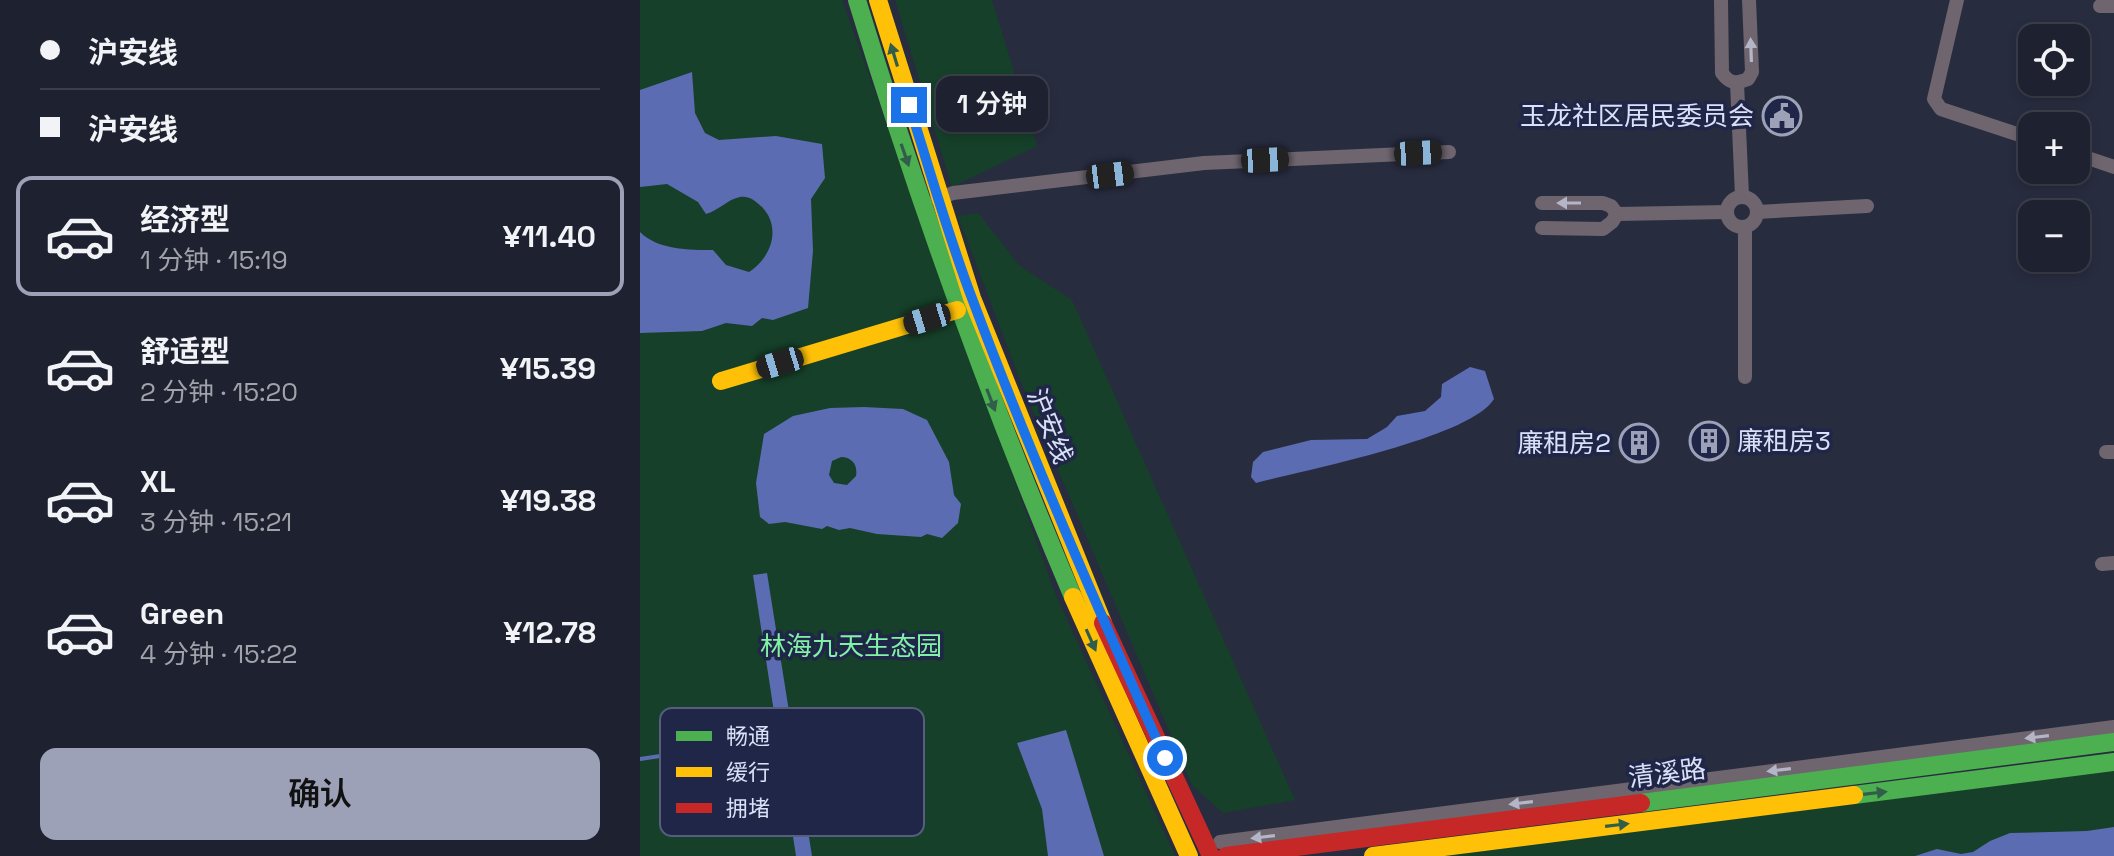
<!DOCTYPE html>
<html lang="zh">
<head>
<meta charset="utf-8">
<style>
  :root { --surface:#1e212f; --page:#262937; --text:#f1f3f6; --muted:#a1a3aa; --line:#3c3e4b; --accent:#9ca1b7 }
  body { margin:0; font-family:"Space Grotesk","Noto Sans SC",sans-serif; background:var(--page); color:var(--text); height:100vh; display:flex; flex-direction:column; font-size:30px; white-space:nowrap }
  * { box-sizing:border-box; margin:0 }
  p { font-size:26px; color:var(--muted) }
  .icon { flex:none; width:44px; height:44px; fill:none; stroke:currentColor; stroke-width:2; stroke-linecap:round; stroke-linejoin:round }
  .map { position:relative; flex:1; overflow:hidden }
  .side { display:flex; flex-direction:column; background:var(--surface); width:640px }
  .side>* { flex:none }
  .top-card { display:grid; align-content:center; height:176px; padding:0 40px; background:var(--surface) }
  .buttons { position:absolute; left:1378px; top:24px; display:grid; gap:16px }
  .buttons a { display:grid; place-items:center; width:72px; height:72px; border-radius:16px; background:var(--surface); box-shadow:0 4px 12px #0003,0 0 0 2px var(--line); font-size:40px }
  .end { position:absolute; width:36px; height:36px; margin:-18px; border:10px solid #1a73e8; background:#fff; box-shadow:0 0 0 4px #fff }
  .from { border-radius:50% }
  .bubble { position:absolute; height:56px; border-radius:16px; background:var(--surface); box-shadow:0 4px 12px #0003,0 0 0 2px var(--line); font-size:26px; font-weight:600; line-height:56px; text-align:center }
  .car { position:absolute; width:24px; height:48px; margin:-24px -12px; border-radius:10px; box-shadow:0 0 6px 2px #0007; background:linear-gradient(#222 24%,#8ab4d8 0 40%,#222 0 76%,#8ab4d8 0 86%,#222 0) }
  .top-card b { display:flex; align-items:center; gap:28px; height:76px; font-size:30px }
  .top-card b+b { border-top:2px solid var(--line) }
  .top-card i { width:20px; height:20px; background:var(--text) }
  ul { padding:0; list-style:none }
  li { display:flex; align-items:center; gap:24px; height:120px; margin:0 16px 12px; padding:0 24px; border:4px solid transparent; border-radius:16px }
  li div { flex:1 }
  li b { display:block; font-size:30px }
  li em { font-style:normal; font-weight:600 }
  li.current { border-color:var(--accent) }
  li>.icon { width:72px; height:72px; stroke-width:1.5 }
  .button { display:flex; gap:16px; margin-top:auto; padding:16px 40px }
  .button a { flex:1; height:92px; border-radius:16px; background:var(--accent); color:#111; font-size:32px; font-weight:600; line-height:92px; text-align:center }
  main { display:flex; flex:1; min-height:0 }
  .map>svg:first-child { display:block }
</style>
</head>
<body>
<main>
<section class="side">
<div class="top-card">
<b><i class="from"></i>沪安线</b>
<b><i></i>沪安线</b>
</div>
<ul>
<li class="current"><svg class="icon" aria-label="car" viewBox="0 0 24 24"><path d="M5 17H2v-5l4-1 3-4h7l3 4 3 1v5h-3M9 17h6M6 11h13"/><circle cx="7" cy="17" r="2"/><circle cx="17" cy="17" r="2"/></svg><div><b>经济型</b><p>1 分钟 · 15:19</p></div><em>¥11.40</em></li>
<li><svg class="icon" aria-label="car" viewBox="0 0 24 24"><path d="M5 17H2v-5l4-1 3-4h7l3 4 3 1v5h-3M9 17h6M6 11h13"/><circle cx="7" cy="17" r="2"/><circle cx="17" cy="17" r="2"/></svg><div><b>舒适型</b><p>2 分钟 · 15:20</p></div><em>¥15.39</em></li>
<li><svg class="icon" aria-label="car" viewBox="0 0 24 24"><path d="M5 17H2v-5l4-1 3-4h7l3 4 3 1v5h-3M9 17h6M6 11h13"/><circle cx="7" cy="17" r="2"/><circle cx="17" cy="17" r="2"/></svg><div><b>XL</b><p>3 分钟 · 15:21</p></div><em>¥19.38</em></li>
<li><svg class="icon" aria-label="car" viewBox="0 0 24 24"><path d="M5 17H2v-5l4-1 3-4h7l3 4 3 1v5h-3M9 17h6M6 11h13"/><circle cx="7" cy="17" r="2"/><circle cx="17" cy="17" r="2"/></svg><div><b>Green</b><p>4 分钟 · 15:22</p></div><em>¥12.78</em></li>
</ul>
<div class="button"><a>确认</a></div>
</section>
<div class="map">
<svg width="1474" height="856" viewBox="0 0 1474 856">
  <rect width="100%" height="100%" fill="#282c3f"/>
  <g fill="#164029">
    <polygon points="0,0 202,0 415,593 535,856 0,856"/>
    <polygon points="255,0 352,0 397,146 312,187"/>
    <polygon points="338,213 380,266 432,300 655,800 583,813 552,785 382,385 318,216"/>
    <polygon points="1474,762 1474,856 758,856"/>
  </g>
  <g fill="#5c6cb3" fill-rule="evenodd">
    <path d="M52,72L55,113L65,133L79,140L136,136L182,144L185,178L171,199L173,251L168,308L133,320L122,318L112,326L86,323L62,331L0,333V232C18,250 49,250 73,250L86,265L109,272C131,258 142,228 122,207C117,202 109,195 100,197C88,199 78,211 66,214L58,202L27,184L0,187V90Z"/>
    <path d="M830,367L845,371L854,399C830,438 665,470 616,483L611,477L613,462L623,452L671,440L727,439L747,427L757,416L785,411L801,397L802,384Z"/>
    <path d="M224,407L263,409L287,420L309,462L314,495L321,504L318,523L302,538L287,534L281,537L237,534L210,528L199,530L187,526L182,529L145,522L129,524L120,517L116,483L124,434L153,416L190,408ZM201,457C212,457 218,465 216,476L207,485L194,483L189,475L192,461Z"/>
    <polygon points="127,573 172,856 156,856 113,575"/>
    <polygon points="426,730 464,856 408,856 402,809 377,743"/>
    <polygon points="1474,827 1474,856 1275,856 1297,849 1321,854 1333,852 1350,841 1370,833 1447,831"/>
  </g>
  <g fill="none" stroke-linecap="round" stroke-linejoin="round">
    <polyline stroke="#5c6cb3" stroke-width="4" points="0,759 140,738"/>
    <g stroke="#6e656f" stroke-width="14">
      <path d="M1081,0L1082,73C1090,84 1096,84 1108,79L1112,72L1109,0"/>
      <polyline points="1317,0 1294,99 1301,109 1392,139"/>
      <polyline points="1460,6 1474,6"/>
      <polyline points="1097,83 1102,196"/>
      <polyline points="1436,154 1474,167"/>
      <circle cx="1102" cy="212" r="15"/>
      <polyline points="297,199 313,193 564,163 809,152"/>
      <polyline points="1117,212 1227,206"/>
      <polyline points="977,214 1087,212"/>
      <polyline points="1105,227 1105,377"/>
      <polyline points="902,228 963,229 972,222 977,214 971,206 963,203 902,203"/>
      <polyline points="1466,452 1474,452"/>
      <polyline points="1462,564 1474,563"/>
      <polyline points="580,842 1474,727"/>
    </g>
    <g stroke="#4caf50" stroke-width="18">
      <path d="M217,0C279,203 350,402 433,597"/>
      <polyline points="1214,795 1474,762"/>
      <polyline points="1001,803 1474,742"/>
    </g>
    <g stroke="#ffc107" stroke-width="18">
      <polyline points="238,0 332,298 463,623"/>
      <polyline points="81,381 317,310"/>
      <polyline points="433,597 549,856"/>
      <polyline points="733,856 1214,795"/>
    </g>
    <g stroke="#c62828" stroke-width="18">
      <polyline points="463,623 571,856"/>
      <polyline points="586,856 1001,803"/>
    </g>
  </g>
  <defs><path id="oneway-solid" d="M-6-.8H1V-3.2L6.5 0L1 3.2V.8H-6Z" transform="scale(2)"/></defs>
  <g fill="#b4b5c7">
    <use href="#oneway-solid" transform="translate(1111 50) rotate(-92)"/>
    <use href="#oneway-solid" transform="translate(929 203) rotate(180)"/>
    <use href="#oneway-solid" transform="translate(1397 737) rotate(173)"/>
    <use href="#oneway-solid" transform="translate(1139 770) rotate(173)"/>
    <use href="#oneway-solid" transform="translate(881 803) rotate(173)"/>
    <use href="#oneway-solid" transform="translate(623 837) rotate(173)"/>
  </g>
  <g fill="#315d4b">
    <use href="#oneway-solid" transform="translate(254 55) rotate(-107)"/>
    <use href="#oneway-solid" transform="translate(265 155) rotate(71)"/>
    <use href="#oneway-solid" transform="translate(351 400) rotate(69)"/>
    <use href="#oneway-solid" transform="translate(451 640) rotate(66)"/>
    <use href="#oneway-solid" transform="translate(1235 793) rotate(-7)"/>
    <use href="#oneway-solid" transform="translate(977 825) rotate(-7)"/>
  </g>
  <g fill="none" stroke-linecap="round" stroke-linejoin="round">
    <path stroke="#1a73e8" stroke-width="10" d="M269,105C290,170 308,236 333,301C391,456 457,607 525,758"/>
  </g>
  <defs>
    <symbol id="civic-ring" viewBox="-11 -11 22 22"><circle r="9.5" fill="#1f2648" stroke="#9ca1b7" stroke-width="1.5"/><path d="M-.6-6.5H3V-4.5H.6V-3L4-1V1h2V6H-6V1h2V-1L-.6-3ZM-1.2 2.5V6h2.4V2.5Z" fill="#9ca1b7"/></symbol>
    <symbol id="building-ring" viewBox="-11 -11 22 22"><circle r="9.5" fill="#1f2648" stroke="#9ca1b7" stroke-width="1.5"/><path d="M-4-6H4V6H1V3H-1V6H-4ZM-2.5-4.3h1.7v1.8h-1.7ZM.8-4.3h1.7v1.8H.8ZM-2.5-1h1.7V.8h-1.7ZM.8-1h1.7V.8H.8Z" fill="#9ca1b7"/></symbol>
  </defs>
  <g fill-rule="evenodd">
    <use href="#civic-ring" x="1120" y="94" width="44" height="44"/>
    <use href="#building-ring" x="1047" y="419" width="44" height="44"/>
    <use href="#building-ring" x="977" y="421" width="44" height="44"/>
  </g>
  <g text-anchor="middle" stroke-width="7" stroke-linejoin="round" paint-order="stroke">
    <g font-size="26" fill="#dae0f7" stroke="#1f2648" text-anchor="end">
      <text x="1114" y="125">玉龙社区居民委员会</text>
      <text x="1097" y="450" text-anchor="start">廉租房3</text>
      <text x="971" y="452">廉租房2</text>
    </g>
    <g font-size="26" fill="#dae0f7" stroke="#1f2648">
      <text transform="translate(410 426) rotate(68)" y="9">沪安线</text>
      <text transform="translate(1027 773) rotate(-7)" y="9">清溪路</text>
    </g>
    <g font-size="26" fill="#81f1a5" stroke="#1f2648">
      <text x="211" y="655">林海九天生态园</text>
    </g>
  </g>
  <rect x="20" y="708" width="264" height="128" rx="12" fill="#1f2648" stroke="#575e7d" stroke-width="2"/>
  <rect x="36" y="731" width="36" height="10" fill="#4caf50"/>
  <rect x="36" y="767" width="36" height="10" fill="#ffc107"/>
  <rect x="36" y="803" width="36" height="10" fill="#c62828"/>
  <g font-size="22" fill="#dae0f7">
    <text x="86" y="744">畅通</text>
    <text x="86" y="780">缓行</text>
    <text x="86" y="816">拥堵</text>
  </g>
</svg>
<div class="buttons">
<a><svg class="icon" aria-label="locate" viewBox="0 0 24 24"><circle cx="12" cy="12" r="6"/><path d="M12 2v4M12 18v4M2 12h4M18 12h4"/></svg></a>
<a>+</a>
<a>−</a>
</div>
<i class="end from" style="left:525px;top:758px"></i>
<i class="end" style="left:269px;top:105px"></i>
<div class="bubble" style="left:296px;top:76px;width:112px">1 分钟</div>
<i class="car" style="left:778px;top:153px;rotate:87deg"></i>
<i class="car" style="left:625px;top:160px;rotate:87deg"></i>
<i class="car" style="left:470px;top:175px;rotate:83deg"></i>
<i class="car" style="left:287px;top:319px;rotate:253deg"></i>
<i class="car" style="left:140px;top:363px;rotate:253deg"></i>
</div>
</main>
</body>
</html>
